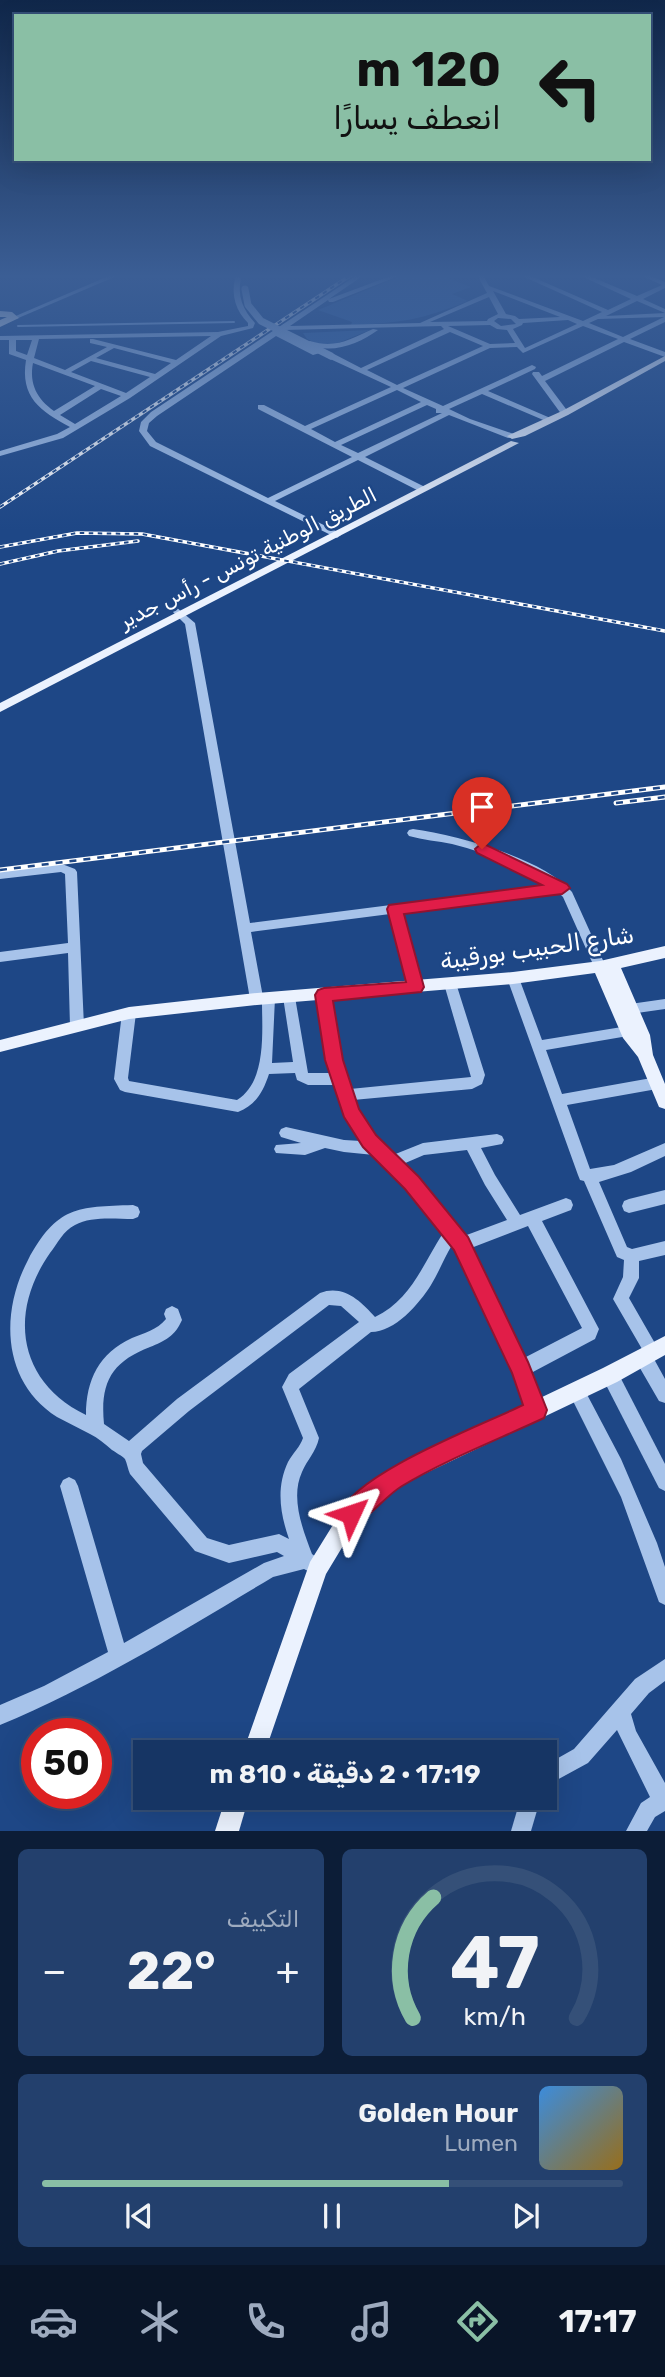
<!DOCTYPE html>
<html lang="ar">
<meta charset="utf-8">
<style>
:root{--surface:#163564;--page:#23406d;--text:#f1f3f6;--muted:#9eabbf;--line:#355078;--accent:#8abfa5}
body{margin:0;font-family:Rubik,"Noto Sans Arabic",sans-serif;background:var(--page);color:var(--text);direction:rtl;height:100vh;display:flex;flex-direction:column;font-size:26px;white-space:nowrap}
*{box-sizing:border-box;margin:0}
p{font-size:23px;color:var(--muted)}
.icon{flex:none;width:38px;height:38px;fill:none;stroke:currentColor;stroke-width:2;stroke-linecap:round;stroke-linejoin:round}
.map{position:relative;height:1831px;overflow:hidden;direction:ltr}
.side{display:flex;flex-direction:column;gap:18px;padding:18px;background:#0c1d37;flex:1}
.side>*{flex:none}
.banner{position:absolute;left:14px;top:14px;width:637px;height:147px;border-radius:0px;box-shadow:0 7px 28px #0002,0 0 0 2px var(--line);direction:rtl;background:#8abfa5;color:#111;overflow:hidden}
.speed{position:absolute;left:21px;top:1718px;display:flex;gap:14px;font-size:35px;font-weight:700;text-align:center}
.speed>*{display:grid;place-content:center;width:91px;height:91px;border-radius:50%;background:var(--surface);box-shadow:0 7px 28px #0002,0 0 0 2px var(--line);line-height:1}
.speed .limit{border:10px solid #d22;background:#fff;color:#111}
.pin{position:absolute;display:grid;place-items:center;width:60px;height:60px;color:#fff;margin:-72px -30px;border-radius:50% 50% 50% 0;rotate:-45deg;box-shadow:0 0 7px #0007}
.pin .icon{rotate:45deg}
.me{position:absolute;width:77px;margin:-38px;rotate:48deg;stroke-linejoin:round;filter:drop-shadow(0 0 5px #0008)}
.turn{display:flex;align-items:center;gap:24px;height:147px;padding:0 35px;font-size:32px}
.turn .icon{width:91px;height:91px;stroke-width:2.5}
.turn b{display:block;font-size:49px;line-height:60px}
.big{font-size:52px;font-weight:700;line-height:1.1}
.side .tile{flex:1;display:flex;flex-direction:column;justify-content:center;gap:10px;min-width:0;padding:0 24px;border-radius:10px;background:var(--page)}
.side .dial{align-items:center;gap:0}
.dial svg{height:182px;overflow:visible;fill:none;stroke:var(--line);stroke-width:7;stroke-linecap:round;text-anchor:middle}
.dial text{fill:var(--text);stroke:none}
.song{display:flex;align-items:center;gap:21px}
.cover{width:84px;height:84px;border-radius:10px;background:linear-gradient(135deg,hsl(210 70% 55%),hsl(40 70% 35%))}
.played{height:7px;border-radius:4px;background:linear-gradient(90deg,var(--accent) 70%,var(--line) 70%)}
.keys{display:flex;justify-content:space-around;direction:ltr}
.heat{display:flex;justify-content:space-between;align-items:center;font-size:38px;direction:ltr}
.side .tiles{flex:1;display:grid;gap:18px;grid-template-columns:1fr 1fr}
.tile:last-child{grid-column:span 2}
.trip{position:absolute;left:133px;top:1740px;width:424px;height:70px;border-radius:0px;background:var(--surface);box-shadow:0 7px 28px #0002,0 0 0 2px var(--line);font-weight:700;line-height:70px;text-align:center;direction:rtl}
.tab-bar{display:flex;height:112px;justify-content:space-around;align-items:center;background:#091528;color:var(--muted)}
.tab-bar .icon{width:49px;height:49px}
.tab-bar .selected{color:var(--accent)}
.tab-bar b{font-size:32px;color:var(--text)}
.map>svg:first-child{display:block}
.green{fill:#3261a3}
.lines{fill:none;stroke-linecap:round;stroke-linejoin:round}
.stream{stroke:#9bbdec;stroke-width:2}
.minor{fill:#a7c3ea;fill-rule:evenodd}
.major{fill:#ebf2fe;fill-rule:evenodd}
.highway{fill:#fff;fill-rule:evenodd}
.rail-far1-casing{stroke:#fff;stroke-width:3.5}
.rail-casing{stroke:#fff;stroke-width:5}
.rail-far1{stroke:#1e4786;stroke-width:2;stroke-dasharray:4.5;stroke-linecap:butt}
.rail{stroke:#1e4786;stroke-width:2.5;stroke-dasharray:7;stroke-linecap:butt}
.minor-bridge{stroke:#a7c3ea;stroke-width:7}
.route{fill:#e11d48;stroke:#92132f;stroke-width:2}
.labels{text-anchor:middle;stroke-width:5;stroke-linejoin:round;paint-order:stroke}
.far-street-label{font-size:21px;fill:#fff;stroke:#1e4786}
.street-label{font-size:24px;fill:#fff;stroke:#1e4786}
</style>
<div class="map">
<svg width="665" height="1831" viewBox="0 0 665 1831">
<rect width="100%" height="100%" fill="#1e4786"/>
<g class="green">
<path d="M 403,275 L 440,275 L 471,287 L 452,294 L 468,301 C 421,320 401,323 351,325 L 352,322 L 318,310 Z"/>
<polygon points="370,330 326,348 307,339 303,333"/>
</g>
<g class="lines">
<polyline class="stream" points="18,326 234,322"/>
<g class="minor">
<polygon points="111,275 119,275 16,319 11,318"/>
<path d="M 357,275 L 364,275 L 329,299 L 393,275 L 401,275 L 333,302 L 329,302 L 328,300 L 290,326 L 420,323 L 487,293 L 477,275 L 483,275 L 489,286 L 583,321 L 602,312 L 520,275 L 528,275 L 608,310 L 631,299 L 579,275 L 587,275 L 637,296 L 662,285 L 640,275 L 648,275 L 665,282 L 665,288 L 643,299 L 665,309 L 665,322 L 630,339 L 665,352 L 665,357 L 624,342 L 545,381 L 569,413 L 565,415 L 562,415 L 532,374 L 533,372 L 539,372 L 542,376 L 618,339 L 583,326 L 523,353 L 517,347 L 490,348 L 403,388 L 443,406 L 532,365 L 536,367 L 535,369 L 488,391 L 555,420 L 548,422 L 482,394 L 449,409 L 470,419 L 514,434 L 514,438 L 508,438 L 449,415 L 365,457 L 423,486 L 423,490 L 417,490 L 358,460 L 275,501 L 340,533 L 341,535 L 337,538 L 150,446 L 139,431 L 141,422 L 151,412 ZM 493,291 L 560,317 L 519,319 L 515,316 L 506,314 ZM 489,297 L 498,314 L 488,319 L 487,321 L 430,322 ZM 637,301 L 665,313 L 606,316 ZM 664,317 L 623,337 L 589,323 L 598,319 ZM 498,318 L 511,319 L 516,324 L 501,326 L 494,321 ZM 568,320 L 577,324 L 525,348 L 513,329 L 522,325 L 523,323 ZM 490,325 L 497,329 L 507,330 L 515,343 L 490,344 L 448,326 ZM 441,326 L 444,329 L 361,368 L 334,354 L 328,354 L 328,358 L 391,387 L 305,426 L 264,405 L 258,405 L 258,409 L 352,457 L 268,498 L 156,442 L 147,431 L 149,423 L 157,416 L 276,336 L 313,355 L 320,353 L 280,332 L 284,330 ZM 450,332 L 483,346 L 397,385 L 367,370 ZM 397,390 L 421,402 L 335,442 L 311,429 ZM 427,405 L 436,409 L 436,413 L 442,413 L 358,453 L 341,445 Z"/>
<path d="M 238,276 L 241,278 C 237,296 243,310 255,323 L 253,328 L 221,336 L 130,398 L 63,438 L 0,456 L 0,451 L 57,434 L 70,427 C 40,411 20,397 26,360 L 9,354 L 9,340 L 0,340 L 0,336 L 218,332 L 248,326 L 248,323 C 236,311 231,296 235,278 ZM 211,336 L 176,360 L 93,339 L 90,339 L 90,343 L 107,347 L 65,370 L 34,358 L 39,339 ZM 16,340 L 32,340 L 27,355 L 16,351 ZM 114,348 L 171,363 L 155,374 L 96,358 ZM 91,361 L 150,377 L 126,393 L 71,372 ZM 33,363 L 95,386 L 54,411 C 37,399 29,384 33,363 ZM 101,389 L 121,396 L 75,424 L 60,415 Z"/>
<path d="M 373,329 L 378,330 C 359,344 329,356 306,343 L 310,341 C 336,349 350,339 373,329 Z"/>
<path d="M 176,607 L 195,623 L 250,923 L 548,885 C 519,867 486,852 452,844 C 438,841 423,840 409,836 L 407,833 L 409,830 L 413,829 C 456,835 543,858 572,892 L 606,967 L 604,971 L 596,971 L 563,897 L 559,893 L 402,913 L 421,987 L 420,991 L 410,991 L 409,987 L 390,914 L 251,932 L 263,997 L 269,993 L 274,994 L 275,998 L 272,1063 L 293,1062 L 283,997 L 284,993 L 294,993 L 295,997 L 308,1073 L 331,1073 L 327,1060 L 318,995 L 319,991 L 329,991 L 330,995 L 341,1060 L 350,1089 L 471,1077 L 444,984 L 445,980 L 455,980 L 485,1075 L 482,1084 L 472,1089 L 353,1100 C 360,1122 377,1139 393,1155 L 423,1143 L 497,1134 L 502,1136 L 504,1140 L 502,1144 L 481,1148 L 495,1175 L 520,1215 L 566,1198 L 571,1200 L 573,1205 L 571,1210 L 542,1221 L 599,1329 L 595,1339 L 531,1373 L 544,1410 L 542,1416 L 536,1418 L 530,1416 L 514,1372 L 452,1245 C 444,1258 439,1272 431,1285 C 419,1304 395,1332 371,1332 L 299,1389 L 319,1438 C 316,1452 307,1460 302,1472 C 290,1498 303,1530 312,1554 L 316,1557 L 319,1563 L 316,1569 L 310,1572 L 304,1569 L 273,1577 C 184,1630 96,1685 0,1725 L 0,1705 L 44,1686 L 108,1652 L 60,1486 L 63,1480 L 69,1477 L 75,1480 L 78,1486 L 124,1643 L 264,1563 L 284,1556 L 277,1552 L 229,1563 L 195,1551 L 130,1474 C 128,1470 127,1463 125,1459 C 122,1456 115,1452 112,1450 C 105,1444 98,1438 90,1434 C 79,1428 68,1423 57,1417 C 2,1382 0,1313 28,1260 C 57,1206 77,1207 133,1205 L 138,1207 L 140,1212 L 138,1217 L 133,1219 C 115,1219 91,1216 75,1225 C 63,1231 58,1243 50,1253 C 8,1313 18,1382 86,1415 C 86,1380 99,1353 132,1338 C 144,1333 157,1330 166,1319 L 164,1314 L 166,1309 L 172,1306 L 178,1309 L 182,1320 C 175,1336 165,1341 150,1347 C 111,1362 100,1383 104,1424 L 129,1441 L 177,1399 L 320,1293 C 343,1284 361,1301 375,1317 C 411,1300 423,1264 443,1233 L 407,1188 L 374,1155 L 344,1152 L 325,1148 L 305,1155 L 276,1153 L 274,1149 L 276,1145 L 301,1143 L 281,1137 L 279,1133 L 281,1129 L 286,1127 L 344,1140 L 361,1141 L 343,1112 L 335,1085 L 308,1085 L 297,1080 L 295,1073 L 269,1074 C 263,1092 256,1105 238,1112 L 125,1092 L 120,1090 L 114,1079 L 122,1013 L 124,1009 L 129,1008 L 134,1009 L 136,1013 L 128,1078 L 129,1081 L 237,1100 C 267,1082 262,1031 262,1001 L 257,1004 L 252,1003 L 250,999 L 185,624 L 171,610 ZM 467,1150 L 485,1185 L 507,1220 L 464,1236 L 417,1178 L 403,1164 L 424,1155 ZM 528,1226 L 582,1328 L 524,1358 L 471,1248 ZM 329,1305 L 341,1306 L 359,1322 L 289,1374 L 282,1387 L 303,1438 C 300,1447 293,1453 288,1462 C 276,1488 280,1513 289,1539 L 279,1534 L 229,1545 L 207,1538 L 143,1463 L 141,1454 L 142,1451 L 189,1411 Z"/>
<polygon points="62,864 75,869 77,872 84,1026 82,1030 77,1031 72,1030 70,1026 68,953 0,962 0,952 68,943 65,874 61,872 0,879 0,871"/>
<polygon points="513,973 518,974 519,978 542,1040 628,1026 633,1027 635,1031 633,1035 628,1036 546,1050 562,1094 657,1077 662,1079 664,1083 662,1087 657,1089 567,1105 590,1169 614,1165 665,1143 665,1156 631,1172 599,1182 627,1247 632,1249 665,1241 665,1255 639,1261 639,1278 629,1298 660,1352 658,1358 654,1359 665,1379 665,1403 659,1401 637,1363 635,1357 637,1351 642,1349 613,1299 623,1277 624,1260 617,1257 584,1181 580,1180 578,1175 507,978 508,974"/>
<polygon points="665,999 665,1009 630,1014 625,1013 623,1009 625,1005 630,1004"/>
<polygon points="665,1190 665,1204 629,1213 624,1211 622,1206 624,1201 629,1199"/>
<polygon points="610,1367 616,1369 665,1464 665,1491 659,1488 604,1381 602,1375 604,1369"/>
<polygon points="576,1383 582,1385 621,1459 657,1543 665,1567 665,1605 659,1602 621,1497 568,1391 570,1385"/>
<polygon points="665,1659 665,1681 649,1693 631,1714 636,1731 665,1783 665,1811 655,1817 647,1831 626,1831 641,1803 650,1797 617,1730 588,1763 544,1787 544,1766 574,1749 635,1679"/>
<polygon points="521,1797 541,1797 531,1831 511,1831"/>
</g>
<g class="major">
<polygon points="665,356 665,361 568,415 525,436 512,439 507,436 562,411"/>
<polygon points="511,441 519,443 0,712 0,703"/>
<polygon points="665,946 665,958 621,968 650,1035 653,1055 665,1084 665,1109 659,1107 638,1057 623,1038 595,973 513,984 257,1005 129,1019 0,1052 0,1040 129,1007 257,993 513,972 600,961"/>
<polygon points="665,1336 665,1355 617,1382 403,1484 378,1502 358,1521 326,1574 265,1752 243,1752 310,1562 344,1507 364,1488 389,1470 603,1368"/>
<polygon points="226,1797 249,1797 239,1831 215,1831"/>
</g>
<polygon class="highway" points="0,311 12,312 19,318 0,327 0,320 7,317 0,317"/>
<g class="rail-far1-casing">
<g id="rail-far1">
<polyline points="0,507 351,275"/>
<polyline points="0,547 77,533 142,534 665,631"/>
<polyline points="0,564 58,551 138,541"/>
</g>
</g>
<g class="rail-casing">
<g id="rail">
<polyline points="616,803 665,797"/>
<polyline points="0,870 665,787"/>
</g>
</g>
<use href="#rail-far1" class="rail-far1"/>
<use href="#rail" class="rail"/>
<polyline class="minor-bridge" points="245,289 248,305 261,321 331,356"/>
</g>
<linearGradient id="sky" x2="0" y2="1"><stop stop-color="#10274a"/><stop offset="0.52" stop-color="#3b5e95"/><stop offset="1" stop-color="#3b5e95" stop-opacity="0"/></linearGradient>
<rect width="665" height="531" fill="url(#sky)"/>
<path class="route" d="M 482,843 L 567,884 L 570,888 L 562,894 L 404,914 L 424,987 L 421,992 L 333,1001 L 343,1060 L 359,1109 L 376,1135 L 419,1177 L 468,1237 L 528,1362 L 547,1410 L 544,1418 C 499,1439 443,1461 402,1486 C 384,1497 370,1518 351,1526 L 343,1522 L 339,1514 C 357,1472 480,1426 523,1405 L 512,1373 L 454,1250 L 405,1189 L 363,1147 L 344,1117 L 325,1060 L 315,995 L 318,990 L 324,988 L 406,982 L 387,909 L 389,905 L 542,885 L 477,853 L 475,849 Z"/>
<g class="labels">
<g class="far-street-label">
<text transform="translate(248 558) rotate(-27)" y="7">الطريق الوطنية تونس - رأس جدير</text>
</g>
<g class="street-label">
<text transform="translate(537 948) rotate(-8)" y="8">شارع الحبيب بورقيبة</text>
</g>
</g>
</svg>
<div class="speed"><div class="limit">50</div></div>
<div class="pin" style="left:482px;top:849px;background:#d93025"><svg class="icon" aria-label="arrive" viewBox="0 0 24 24"><path d="M6 21V4h12l-3 4 3 4H6"/></svg></div>
<svg class="me" style="left:351px;top:1514px" viewBox="-20 -20 40 40"><path d="M0-17L14 15 0 8-14 15z" fill="#e11d48" stroke="#fff" stroke-width="4"/></svg>
<div class="trip">17:19 · 2 دقيقة · 810 m</div>
<div class="banner">
<div class="turn"><svg class="icon" aria-label="left" viewBox="0 0 24 24"><path d="M17 20v-9H6M10 6l-5 5 5 5"/></svg><div><b>120 m</b>انعطف يسارًا</div></div>
</div>
</div>
<section class="side">
<div class="tiles">
<div class="tile dial"><svg viewBox="0 0 100 80">
<path d="M14 69A42 42 0 1 1 86 69"/>
<path d="M14 69A42 42 0 0 1 23 16" stroke="#8abfa5"/>
<text x="50" y="56" font-size="32" font-weight="700">47</text>
<text x="50" y="72" font-size="11">km/h</text>
</svg></div>
<div class="tile"><p>التكييف</p>
<div class="heat"><a>−</a><b class="big">22°</b><a>+</a></div>
</div>
<div class="tile">
<div class="song"><i class="cover"></i><div><b>Golden Hour</b><p>Lumen</p></div></div>
<div class="played"></div>
<div class="keys"><svg class="icon" aria-label="previous" viewBox="0 0 24 24"><path d="M18 5L8 12l10 7zM5 5v14"/></svg><svg class="icon" aria-label="pause" viewBox="0 0 24 24"><path d="M8 5v14M16 5v14"/></svg><svg class="icon" aria-label="next" viewBox="0 0 24 24"><path d="M6 5l10 7-10 7zM19 5v14"/></svg></div>
</div>
</div>
</section>
<nav class="tab-bar">
<b>17:17</b>
<svg class="icon selected" aria-label="directions" viewBox="0 0 24 24"><path d="M12 3l9 9-9 9-9-9zM9 14v-3h6M13 9l2 2-2 2"/></svg>
<svg class="icon" aria-label="music" viewBox="0 0 24 24"><path d="M9 18V5l10-2v13"/><circle cx="6" cy="18" r="3"/><circle cx="16" cy="16" r="3"/></svg>
<svg class="icon" aria-label="phone" viewBox="0 0 24 24"><path d="M5 4h4l2 5-3 2q2 4 5 5l2-3 5 2v4C11 20 4 13 5 4z"/></svg>
<svg class="icon" aria-label="climate" viewBox="0 0 24 24"><path d="M12 3v18M4 7l16 10M4 17L20 7"/></svg>
<svg class="icon" aria-label="car" viewBox="0 0 24 24"><path d="M5 17H2v-5l4-1 3-4h7l3 4 3 1v5h-3M9 17h6M6 11h13"/><circle cx="7" cy="17" r="2"/><circle cx="17" cy="17" r="2"/></svg>
</nav>
